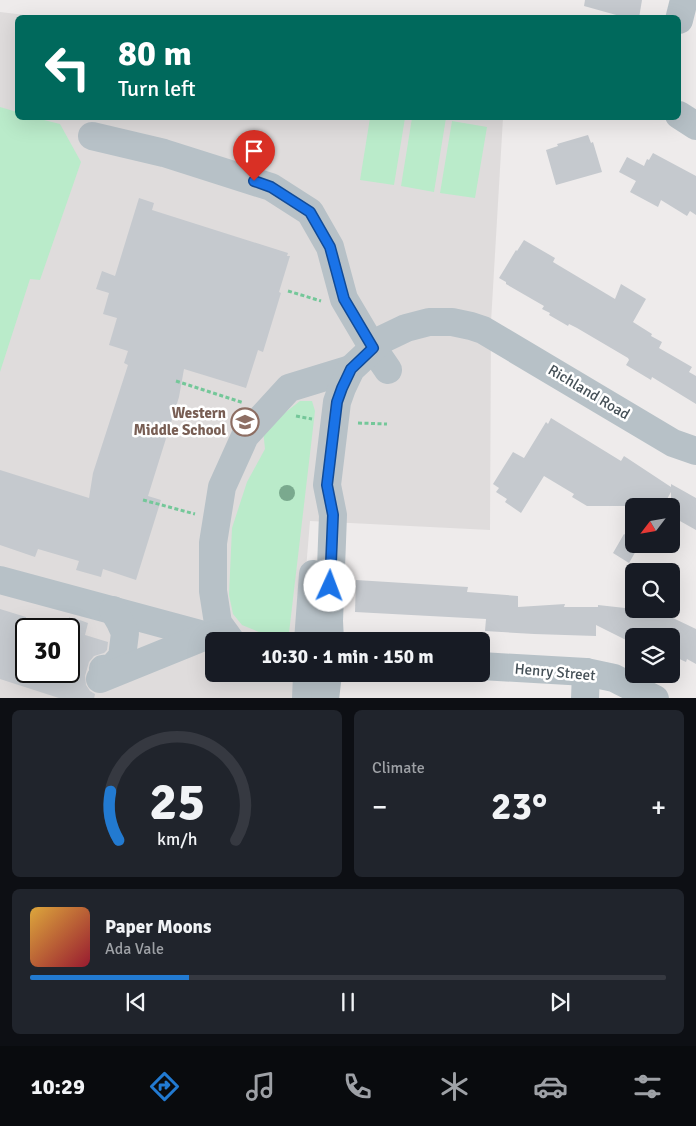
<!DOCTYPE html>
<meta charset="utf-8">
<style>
:root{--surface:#171b24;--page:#20242c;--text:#f1f3f6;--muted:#9ea1a6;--line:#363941;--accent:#227ad1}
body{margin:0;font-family:Signika,sans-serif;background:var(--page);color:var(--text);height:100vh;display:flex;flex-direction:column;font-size:19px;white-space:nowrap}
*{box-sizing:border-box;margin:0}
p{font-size:16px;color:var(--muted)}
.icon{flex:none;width:28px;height:28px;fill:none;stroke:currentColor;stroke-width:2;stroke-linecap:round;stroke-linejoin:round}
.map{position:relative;height:698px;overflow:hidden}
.sheet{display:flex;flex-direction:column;gap:12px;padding:12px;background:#0d0f14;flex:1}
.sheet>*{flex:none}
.guide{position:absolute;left:15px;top:15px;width:666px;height:105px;border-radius:8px;box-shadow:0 5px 20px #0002;background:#00695c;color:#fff;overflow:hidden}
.needle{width:32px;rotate:239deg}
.tools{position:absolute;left:625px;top:498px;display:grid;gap:10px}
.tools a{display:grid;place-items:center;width:55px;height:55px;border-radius:8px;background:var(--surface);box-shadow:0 5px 20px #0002;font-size:25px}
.speed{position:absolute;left:15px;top:618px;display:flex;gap:10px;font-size:25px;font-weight:700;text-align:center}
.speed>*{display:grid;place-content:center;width:65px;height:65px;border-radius:50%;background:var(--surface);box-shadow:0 5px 20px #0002;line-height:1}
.speed .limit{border:2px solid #111;border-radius:8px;background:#fff;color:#111}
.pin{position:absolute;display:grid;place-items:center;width:42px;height:42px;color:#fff;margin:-51px -21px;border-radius:50% 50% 50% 0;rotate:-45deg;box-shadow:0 0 5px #0007}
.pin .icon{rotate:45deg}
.me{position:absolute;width:55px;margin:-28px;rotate:2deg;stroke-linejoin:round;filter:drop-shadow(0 0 4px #0008)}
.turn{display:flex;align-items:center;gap:18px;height:105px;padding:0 20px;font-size:22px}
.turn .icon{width:65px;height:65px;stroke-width:2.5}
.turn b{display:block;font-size:35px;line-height:42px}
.big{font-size:38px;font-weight:700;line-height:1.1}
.sheet .tile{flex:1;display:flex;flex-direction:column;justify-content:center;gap:8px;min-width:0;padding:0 18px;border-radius:8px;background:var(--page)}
.sheet .dial{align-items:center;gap:0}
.dial svg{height:130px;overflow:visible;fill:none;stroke:var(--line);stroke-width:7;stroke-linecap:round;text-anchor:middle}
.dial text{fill:var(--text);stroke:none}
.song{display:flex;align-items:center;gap:15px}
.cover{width:60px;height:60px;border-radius:8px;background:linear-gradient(135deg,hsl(40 70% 55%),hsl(350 70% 35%))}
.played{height:5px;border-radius:2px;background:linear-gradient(90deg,var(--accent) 25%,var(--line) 25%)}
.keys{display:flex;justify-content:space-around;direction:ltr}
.heat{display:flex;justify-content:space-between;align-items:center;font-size:28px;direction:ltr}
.sheet .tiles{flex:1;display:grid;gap:12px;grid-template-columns:1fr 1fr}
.tile:last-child{grid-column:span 2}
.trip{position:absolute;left:205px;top:632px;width:285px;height:50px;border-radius:8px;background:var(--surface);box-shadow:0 5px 20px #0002;font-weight:700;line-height:50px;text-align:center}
.tab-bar{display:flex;height:80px;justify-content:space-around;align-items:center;background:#090b0e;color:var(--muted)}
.tab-bar .icon{width:35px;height:35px}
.tab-bar .on{color:var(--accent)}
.tab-bar b{font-size:22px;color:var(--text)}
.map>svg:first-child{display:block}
.education{fill:#dfdcdc;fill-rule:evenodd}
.green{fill:#baebca}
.building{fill:#c5c9ce}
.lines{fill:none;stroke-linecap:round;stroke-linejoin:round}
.path{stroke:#74c799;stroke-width:3;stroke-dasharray:4 2.5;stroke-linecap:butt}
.minor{stroke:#b7c1c7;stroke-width:28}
.tree{fill:#7aa98e}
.route-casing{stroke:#114b97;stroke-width:12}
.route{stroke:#1a73e8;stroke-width:9}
.labels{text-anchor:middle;stroke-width:5;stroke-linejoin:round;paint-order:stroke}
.street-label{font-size:15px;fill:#455057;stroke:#fff}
.education-label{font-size:15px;font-weight:bold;fill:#785e54;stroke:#fff;text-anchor:end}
</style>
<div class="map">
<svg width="696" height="699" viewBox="0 0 696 699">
<rect width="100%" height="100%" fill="#eeebeb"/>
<path class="education" d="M 0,12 L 42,17 L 18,18 L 18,118 L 503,118 L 491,322 L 490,530 L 310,521 L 300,641 L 214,641 L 214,674 L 297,674 L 295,698 L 0,699 ZM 26,629 L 69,629 L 69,671 L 26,671 Z"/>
<g class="green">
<polygon points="0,107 17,112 18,118 36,118 60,124 81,162 40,280 30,279 0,372"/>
<polygon points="370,118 405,118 394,185 360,180"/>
<polygon points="412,118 446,118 434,192 401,186"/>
<polygon points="452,121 487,127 475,198 440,193"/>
<polygon points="300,401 312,401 315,411 289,633 271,637 242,625 233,614 229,595 232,528 247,482 265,449 263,430"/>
</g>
<g class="building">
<polygon points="585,0 642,0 639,18 627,18 584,6"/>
<polygon points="588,135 591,143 593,142 602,172 556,185 546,150 558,146 557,144"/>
<polygon points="653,153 696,176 696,215 690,211 687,216 661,200 658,207 630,192 636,181 619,172 627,157 644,166 647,159 649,160"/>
<polygon points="139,198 154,203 152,210 288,253 287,256 290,256 279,292 281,293 263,352 258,350 246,388 184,369 179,397 148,496 161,500 136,580 103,569 101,577 76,570 79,561 38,549 35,557 0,545 0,470 89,498 93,473 128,365 124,363 128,351 109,345 117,318 103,314 109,293 96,289 102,271 115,276"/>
<polygon points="524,240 555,258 553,262 615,299 621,284 646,299 633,322 652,334 651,336 662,342 659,348 692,367 689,372 696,376 696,404 652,377 651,380 626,365 629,360 628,358 577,328 569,324 568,326 549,315 550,313 542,309 544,306 506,284 506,282 499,278 516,250 517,251"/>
<polygon points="551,418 621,461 624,456 671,487 671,484 696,498 696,530 671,516 671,492 663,506 587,506 572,497 574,494 544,476 521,513 505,502 507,499 496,492 499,488 493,484 513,452 524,458 546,422 548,424"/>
<polygon points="624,534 634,540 634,544 640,544 629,563 613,553"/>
<polygon points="356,580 468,587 467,592 518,596 518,607 565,604 564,607 598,607 598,605 634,609 654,609 696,629 696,664 687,659 686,662 671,655 671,636 634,636 634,644 596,625 596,636 534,634 485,631 486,619 355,612"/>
<polygon points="0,609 26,617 26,671 69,671 69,617 73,619 74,618 88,623 85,635 108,642 107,650 104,653 94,656 89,662 85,676 86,685 90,691 95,694 94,699 62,699 0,679"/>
</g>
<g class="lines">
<g class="path">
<polyline points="288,291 321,301"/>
<polyline points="176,381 244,403"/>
<polyline points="296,416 312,419"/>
<polyline points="358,423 387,424"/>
<polyline points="143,500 195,514"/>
</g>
<g class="minor">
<polyline points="679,20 684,0"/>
<polyline points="679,115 696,126"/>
<polyline points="92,136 164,153 271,187 310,212 330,247 344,299 373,348 388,370"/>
<polyline points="0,580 226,641"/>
<polyline points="231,641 218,623 213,591 213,543 222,487 245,436 289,388 351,369"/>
<polyline points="308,641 313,574"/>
<polyline points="330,641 329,621 333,515 327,485 337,402 342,388 351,369 383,339 406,328 429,322 452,322 471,326 483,330 673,443 696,451"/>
<polyline points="481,666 586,672 614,678 655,699"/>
<polyline points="103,669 112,668 122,657 125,633 120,622 113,610"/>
<polyline points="100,679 206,636"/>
<polyline points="306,699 307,674"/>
<polyline points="325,699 328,674"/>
<polyline points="585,699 586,672"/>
</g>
</g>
<circle class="tree" cx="287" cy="493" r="8"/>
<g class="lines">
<g class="route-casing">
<polyline id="route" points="254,181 271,187 310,212 330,247 344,299 373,348 351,369 342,388 337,402 327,485 333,515 330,586"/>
</g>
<use href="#route" class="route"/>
</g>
<defs>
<g id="school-ring" transform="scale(1.4375)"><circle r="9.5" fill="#fff" stroke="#8d6e63" stroke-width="1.5"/><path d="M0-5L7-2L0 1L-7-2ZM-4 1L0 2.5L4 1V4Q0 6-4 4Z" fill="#8d6e63"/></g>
</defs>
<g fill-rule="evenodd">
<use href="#school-ring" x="245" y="422"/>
</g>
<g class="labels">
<g class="street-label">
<text transform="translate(589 392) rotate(31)" y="5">Richland Road</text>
<text transform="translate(555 672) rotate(5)" y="5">Henry Street</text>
</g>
<g class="education-label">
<text x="226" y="418">Western<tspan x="226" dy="17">Middle School</tspan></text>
</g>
</g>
</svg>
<div class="tools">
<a><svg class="needle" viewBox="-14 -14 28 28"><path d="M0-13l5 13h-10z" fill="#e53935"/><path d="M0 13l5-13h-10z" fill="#9ea1a6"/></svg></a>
<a><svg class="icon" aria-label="search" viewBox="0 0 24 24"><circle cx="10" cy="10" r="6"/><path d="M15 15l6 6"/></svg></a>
<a><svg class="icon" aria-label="layers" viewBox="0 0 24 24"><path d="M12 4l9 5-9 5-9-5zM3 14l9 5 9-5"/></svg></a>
</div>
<div class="speed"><div class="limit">30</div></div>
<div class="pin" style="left:254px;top:181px;background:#d93025"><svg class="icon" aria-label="arrive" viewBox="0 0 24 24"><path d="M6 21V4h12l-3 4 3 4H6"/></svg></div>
<svg class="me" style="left:330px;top:586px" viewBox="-20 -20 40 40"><circle r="19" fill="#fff"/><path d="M0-13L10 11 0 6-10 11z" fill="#1a73e8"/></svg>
<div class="trip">10:30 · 1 min · 150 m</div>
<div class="guide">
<div class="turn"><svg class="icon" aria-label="left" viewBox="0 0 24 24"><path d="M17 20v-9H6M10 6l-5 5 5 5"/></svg><div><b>80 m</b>Turn left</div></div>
</div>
</div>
<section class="sheet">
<div class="tiles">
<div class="tile dial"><svg viewBox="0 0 100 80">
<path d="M14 69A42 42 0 1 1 86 69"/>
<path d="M14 69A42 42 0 0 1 9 39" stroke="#227ad1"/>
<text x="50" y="56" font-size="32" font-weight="700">25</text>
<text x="50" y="72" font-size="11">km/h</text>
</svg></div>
<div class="tile"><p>Climate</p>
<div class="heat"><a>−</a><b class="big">23°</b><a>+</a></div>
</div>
<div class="tile">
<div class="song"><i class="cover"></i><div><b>Paper Moons</b><p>Ada Vale</p></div></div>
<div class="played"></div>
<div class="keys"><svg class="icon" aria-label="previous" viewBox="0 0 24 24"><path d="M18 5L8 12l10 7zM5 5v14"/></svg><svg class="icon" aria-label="pause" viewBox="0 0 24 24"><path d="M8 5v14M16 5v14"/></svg><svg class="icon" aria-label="next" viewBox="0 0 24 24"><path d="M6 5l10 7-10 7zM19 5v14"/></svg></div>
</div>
</div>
</section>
<nav class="tab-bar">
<b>10:29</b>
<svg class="icon on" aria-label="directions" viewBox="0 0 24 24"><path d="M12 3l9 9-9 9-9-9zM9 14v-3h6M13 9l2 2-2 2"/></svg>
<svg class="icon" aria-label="music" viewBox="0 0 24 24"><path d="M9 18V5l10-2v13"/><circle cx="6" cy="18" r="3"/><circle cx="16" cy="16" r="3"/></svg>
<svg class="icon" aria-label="phone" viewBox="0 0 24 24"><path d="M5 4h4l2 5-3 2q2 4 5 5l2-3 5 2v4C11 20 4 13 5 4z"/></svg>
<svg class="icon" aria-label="climate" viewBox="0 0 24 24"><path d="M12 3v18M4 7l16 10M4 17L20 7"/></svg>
<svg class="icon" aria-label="car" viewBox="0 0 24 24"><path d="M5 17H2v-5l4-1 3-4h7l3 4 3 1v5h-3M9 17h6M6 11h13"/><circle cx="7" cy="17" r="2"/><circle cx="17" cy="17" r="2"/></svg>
<svg class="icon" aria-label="filters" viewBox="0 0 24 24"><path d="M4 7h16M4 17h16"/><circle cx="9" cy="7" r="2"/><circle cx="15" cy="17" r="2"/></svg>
</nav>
